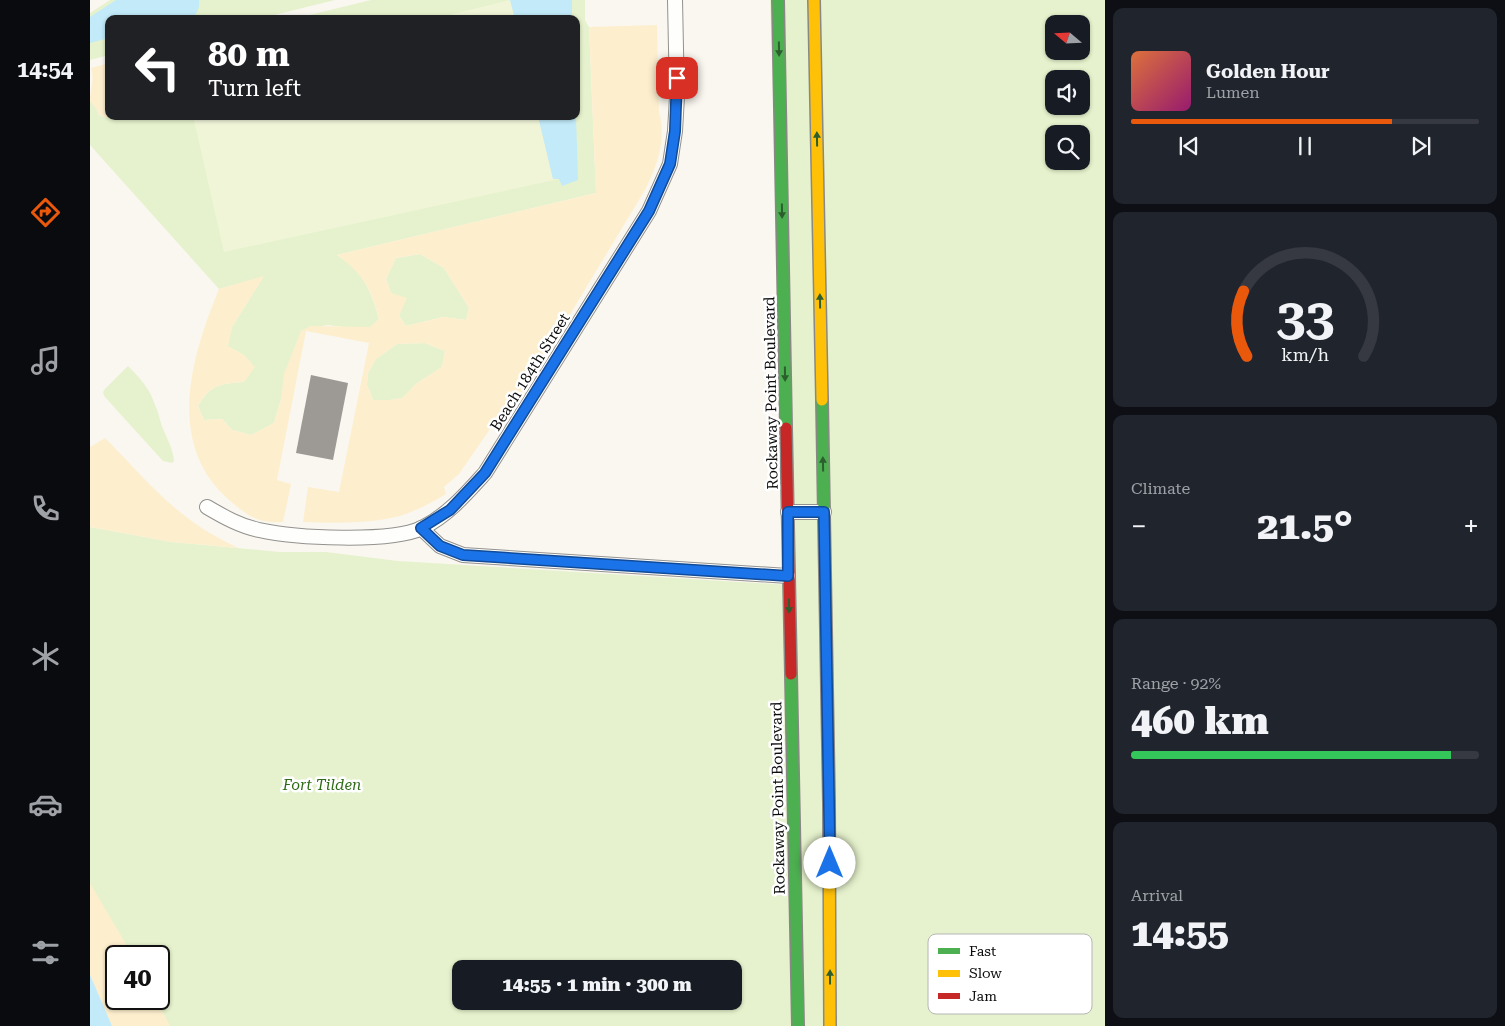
<!DOCTYPE html>
<meta charset="utf-8">
<style>
:root{--surface:#171b24;--page:#20242c;--text:#f1f3f6;--muted:#9ea1a6;--line:#363941;--accent:#ea580c}
body{margin:0;font-family:"Roboto Serif",serif;background:var(--page);color:var(--text);height:100vh;display:flex;flex-direction:column;font-size:19px;white-space:nowrap}
*{box-sizing:border-box;margin:0}
p{font-size:16px;color:var(--muted)}
.icon{flex:none;width:28px;height:28px;fill:none;stroke:currentColor;stroke-width:2;stroke-linecap:round;stroke-linejoin:round}
.map{position:relative;flex:1;overflow:hidden}
.panel{display:flex;flex-direction:column;gap:8px;padding:8px;background:#0d0f14;width:400px}
.panel>*{flex:none}
.guide{position:absolute;left:15px;top:15px;width:475px;height:105px;border-radius:10px;box-shadow:0 1px 4px #0004;background:#202124;color:#fff;overflow:hidden}
.needle{width:32px;rotate:289deg}
.buttons{position:absolute;left:955px;top:15px;display:grid;gap:10px}
.buttons a{display:grid;place-items:center;width:45px;height:45px;border-radius:10px;background:var(--surface);box-shadow:0 1px 4px #0004;font-size:25px}
.speed{position:absolute;left:15px;top:945px;display:flex;gap:10px;font-size:25px;font-weight:700;text-align:center}
.speed>*{display:grid;place-content:center;width:65px;height:65px;border-radius:50%;background:var(--surface);box-shadow:0 1px 4px #0004;line-height:1}
.speed .limit{border:2px solid #111;border-radius:8px;background:#fff;color:#111}
.pin{position:absolute;display:grid;place-items:center;width:42px;height:42px;color:#fff;margin:-21px;border-radius:10px;box-shadow:0 2px 8px #0006}
.me{position:absolute;width:55px;margin:-28px;rotate:0deg;stroke-linejoin:round;filter:drop-shadow(0 0 4px #0008)}
.turn{display:flex;align-items:center;gap:18px;height:105px;padding:0 20px;font-size:22px}
.turn .icon{width:65px;height:65px;stroke-width:2.5}
.turn b{display:block;font-size:35px;line-height:42px}
.big{font-size:38px;font-weight:800;line-height:1.1}
.panel .card{flex:1;display:flex;flex-direction:column;justify-content:center;gap:8px;min-width:0;padding:0 18px;border-radius:10px;background:var(--page)}
.panel .dial{align-items:center;gap:0}
.dial svg{height:130px;overflow:visible;fill:none;stroke:var(--line);stroke-width:7;stroke-linecap:round;text-anchor:middle}
.dial text{fill:var(--text);stroke:none}
.song{display:flex;align-items:center;gap:15px}
.cover{width:60px;height:60px;border-radius:8px;background:linear-gradient(135deg,hsl(20 70% 55%),hsl(320 70% 35%))}
.played{height:5px;border-radius:2px;background:linear-gradient(90deg,var(--accent) 75%,var(--line) 75%)}
.keys{display:flex;justify-content:space-around;direction:ltr}
.heat{display:flex;justify-content:space-between;align-items:center;font-size:28px;direction:ltr}
.charge{height:8px;border-radius:4px;background:linear-gradient(90deg,#34c759 92%,var(--line) 0)}
.trip{position:absolute;left:362px;top:960px;width:290px;height:50px;border-radius:10px;background:var(--surface);box-shadow:0 1px 4px #0004;font-weight:800;line-height:50px;text-align:center}
main{display:flex;flex:1;min-height:0}
.tab-bar{display:flex;flex-direction:column;width:90px;justify-content:space-around;align-items:center;background:#090b0e;color:var(--muted)}
.tab-bar .icon{width:35px;height:35px}
.tab-bar .current{color:var(--accent)}
.tab-bar b{font-size:22px;color:var(--text)}
.map>svg:first-child{display:block}
.green{fill:#e6f2cd;fill-rule:evenodd}
.sand{fill:#fdefce;fill-rule:evenodd}
.pitch{fill:#f0f5d8}
.water{fill:#c2eaf9}
.building{fill:#9d9a96}
.lines{fill:none;stroke-linecap:round;stroke-linejoin:round}
.lane-casing{stroke:#93928f;stroke-width:16}
.fast-casing{stroke:#8a8885;stroke-width:14}
.slow-casing{stroke:#8a8885;stroke-width:14}
.jam-casing{stroke:#8a8885;stroke-width:14}
.lane{stroke:#fefefd;stroke-width:14}
.fast{stroke:#4caf50;stroke-width:11}
.slow{stroke:#ffc107;stroke-width:11}
.jam{stroke:#c62828;stroke-width:11}
.oneway{fill:#2c5e2e}
.route-casing{stroke:#114b97;stroke-width:12}
.route{stroke:#1a73e8;stroke-width:9}
.labels{text-anchor:middle;stroke-width:5;stroke-linejoin:round;paint-order:stroke}
.street-label{font-size:15px;fill:#0c0c0c;stroke:#fff}
.park-label{font-size:15px;font-style:italic;fill:#2f6b16;stroke:#fff}
.key{fill:#fff;stroke:#b6b6b6;stroke-width:1}
.key-label{font-size:14px;fill:#0c0c0c}
</style>
<main>
<nav class="tab-bar">
<b>14:54</b>
<svg class="icon current" aria-label="directions" viewBox="0 0 24 24"><path d="M12 3l9 9-9 9-9-9zM9 14v-3h6M13 9l2 2-2 2"/></svg>
<svg class="icon" aria-label="music" viewBox="0 0 24 24"><path d="M9 18V5l10-2v13"/><circle cx="6" cy="18" r="3"/><circle cx="16" cy="16" r="3"/></svg>
<svg class="icon" aria-label="phone" viewBox="0 0 24 24"><path d="M5 4h4l2 5-3 2q2 4 5 5l2-3 5 2v4C11 20 4 13 5 4z"/></svg>
<svg class="icon" aria-label="climate" viewBox="0 0 24 24"><path d="M12 3v18M4 7l16 10M4 17L20 7"/></svg>
<svg class="icon" aria-label="car" viewBox="0 0 24 24"><path d="M5 17H2v-5l4-1 3-4h7l3 4 3 1v5h-3M9 17h6M6 11h13"/><circle cx="7" cy="17" r="2"/><circle cx="17" cy="17" r="2"/></svg>
<svg class="icon" aria-label="filters" viewBox="0 0 24 24"><path d="M4 7h16M4 17h16"/><circle cx="9" cy="7" r="2"/><circle cx="15" cy="17" r="2"/></svg>
</nav>
<div class="map">
<svg width="1015" height="1026" viewBox="0 0 1015 1026">
<rect width="100%" height="100%" fill="#faf7f0"/>
<g class="green">
<polygon points="20,0 245,0 168,19 19,19 19,55 0,60 0,13"/>
<path d="M 281,0 L 495,0 L 495,20 L 499,27 L 506,193 L 247,255 C 252,259 259,262 263,267 C 277,281 284,300 289,319 L 281,327 L 262,328 L 237,325 L 211,331 L 184,423 L 161,435 L 142,430 L 132,419 L 114,420 L 108,406 C 121,384 130,384 154,382 L 154,355 L 137,346 L 142,327 L 173,277 L 129,289 L 0,145 L 0,101 L 6,108 L 9,115 L 17,118 L 22,116 L 486,116 L 486,19 L 203,19 Z"/>
<path d="M 680,0 L 1015,0 L 1015,1026 L 22,1026 L 0,975 L 0,527 L 82,542 L 190,552 L 236,552 L 308,561 L 699,585 ZM 964,24 L 991,24 L 991,51 L 964,51 ZM 964,79 L 991,79 L 991,106 L 964,106 ZM 964,134 L 991,134 L 991,161 L 964,161 ZM 26,956 L 69,956 L 69,999 L 26,999 ZM 371,969 L 644,969 L 644,1001 L 371,1001 Z"/>
<polygon points="330,254 354,268 379,308 376,320 353,317 316,326 309,316 312,305 301,293 296,279 306,258"/>
<polygon points="335,343 355,351 352,367 326,384 313,398 300,400 283,400 277,385 278,373 286,359 307,344"/>
<path d="M 38,366 C 50,378 60,389 65,405 C 69,413 70,423 74,431 C 78,441 83,449 84,461 L 82,463 L 73,461 L 14,396 L 13,392 L 15,389 Z"/>
</g>
<g class="sand">
<path d="M 567,25 L 569,112 C 577,139 567,166 555,190 L 424,407 L 416,406 L 369,474 L 354,487 L 356,494 C 341,503 326,511 310,516 C 279,524 245,523 213,522 L 218,487 L 249,492 L 279,343 L 216,331 L 187,480 L 201,484 L 193,522 C 168,524 158,516 139,500 C 75,444 101,357 129,289 L 174,276 L 142,327 L 138,346 L 154,355 L 165,367 L 154,382 C 131,384 120,384 108,406 L 114,420 L 132,419 L 142,430 L 161,435 L 184,423 L 191,400 L 194,374 L 211,331 L 221,326 L 280,327 L 289,319 C 282,289 272,273 247,255 L 506,193 L 499,27 ZM 330,254 L 354,268 L 379,308 L 376,320 L 353,317 L 316,326 L 309,316 L 317,298 L 301,293 L 296,279 L 306,258 ZM 335,343 L 355,351 L 352,367 L 326,384 L 312,398 L 300,400 L 283,400 L 277,385 L 278,373 L 286,359 L 307,344 Z"/>
<path d="M 19,63 L 19,116 L 22,116 L 17,118 L 9,115 L 6,108 L 0,101 C 0,88 5,82 1,68 Z"/>
<path d="M 15,438 C 41,464 66,494 95,516 C 111,529 130,539 148,548 L 82,542 L 0,527 L 0,447 Z"/>
<polygon points="0,883 43,956 26,956 26,999 66,999 80,1026 22,1026 0,975"/>
</g>
<g class="pitch">
<polygon points="420,0 425,19 343,19"/>
<polygon points="103,116 448,116 463,179 469,179 134,252"/>
</g>
<g class="water">
<path d="M 26,0 L 109,0 C 110,8 107,15 100,19 L 19,19 L 19,38 L 0,43 L 0,17 Z"/>
<polygon points="420,0 482,0 482,19 425,19"/>
<polygon points="448,116 486,116 488,180 472,186 469,179 463,179"/>
<polygon points="0,975 22,1026 0,1026"/>
</g>
<polygon class="building" points="221,375 258,383 243,460 206,453"/>
<g class="lines">
<g class="lane-casing">
<g id="lane">
<path d="M 117,507 C 134,517 150,526 169,530 C 205,538 300,543 332,528 C 358,515 376,494 395,473 L 559,211 L 580,164 L 585,131 L 587,97 L 585,0"/>
<polyline points="698,512 734,512"/>
<polyline points="331,528 350,546 373,555 698,576"/>
</g>
</g>
<g class="fast-casing">
<g id="fast">
<polyline points="688,0 696,428"/>
<polyline points="732,400 739,803"/>
<polyline points="701,674 708,1026"/>
</g>
</g>
<g class="slow-casing">
<g id="slow">
<polyline points="724,0 732,400"/>
<polyline points="739,803 740,1026"/>
</g>
</g>
<g class="jam-casing">
<polyline id="jam" points="696,428 701,674"/>
</g>
<use href="#lane" class="lane"/>
<use href="#fast" class="fast"/>
<use href="#slow" class="slow"/>
<use href="#jam" class="jam"/>
</g>
<defs><path id="oneway-solid" d="M-6-.8H1V-3.2L6.5 0L1 3.2V.8H-6Z" transform="scale(1.25)"/></defs>
<g class="oneway">
<use href="#oneway-solid" transform="translate(689 49) rotate(89)"/>
<use href="#oneway-solid" transform="translate(727 139) rotate(-91)"/>
<use href="#oneway-solid" transform="translate(692 211) rotate(89)"/>
<use href="#oneway-solid" transform="translate(730 301) rotate(-91)"/>
<use href="#oneway-solid" transform="translate(695 374) rotate(89)"/>
<use href="#oneway-solid" transform="translate(733 464) rotate(-91)"/>
<use href="#oneway-solid" transform="translate(699 606) rotate(89)"/>
<use href="#oneway-solid" transform="translate(740 977) rotate(-90)"/>
</g>
<g class="lines">
<g class="route-casing">
<polyline id="route" points="587,78 585,131 580,164 559,211 395,473 360,510 331,528 350,546 373,555 698,576 698,512 734,512 740,863"/>
</g>
<use href="#route" class="route"/>
</g>
<g class="labels">
<g class="street-label">
<text transform="translate(440 372) rotate(-58)" y="5">Beach 184th Street</text>
<text transform="translate(681 393) rotate(-91)" y="5">Rockaway Point Boulevard</text>
<text transform="translate(688 798) rotate(-91)" y="5">Rockaway Point Boulevard</text>
</g>
<g class="park-label">
<text x="232" y="790">Fort Tilden</text>
</g>
</g>
<rect x="838" y="934" width="164" height="80" rx="8" class="key"/>
<rect x="848" y="948" width="22" height="6" fill="#4caf50"/>
<rect x="848" y="970" width="22" height="7" fill="#ffc107"/>
<rect x="848" y="993" width="22" height="6" fill="#c62828"/>
<g class="key-label">
<text x="879" y="956">Fast</text>
<text x="879" y="978">Slow</text>
<text x="879" y="1001">Jam</text>
</g>
</svg>
<div class="buttons">
<a><svg class="needle" viewBox="-14 -14 28 28"><path d="M0-13l5 13h-10z" fill="#e53935"/><path d="M0 13l5-13h-10z" fill="#9ea1a6"/></svg></a>
<a><svg class="icon" aria-label="sound" viewBox="0 0 24 24"><path d="M4 9h4l5-4v14l-5-4H4zM17 9q2 3 0 6"/></svg></a>
<a><svg class="icon" aria-label="search" viewBox="0 0 24 24"><circle cx="10" cy="10" r="6"/><path d="M15 15l6 6"/></svg></a>
</div>
<div class="speed"><div class="limit">40</div></div>
<div class="pin" style="left:587px;top:78px;background:#d93025"><svg class="icon" aria-label="arrive" viewBox="0 0 24 24"><path d="M6 21V4h12l-3 4 3 4H6"/></svg></div>
<svg class="me" style="left:740px;top:863px" viewBox="-20 -20 40 40"><circle r="19" fill="#fff"/><path d="M0-13L10 11 0 6-10 11z" fill="#1a73e8"/></svg>
<div class="trip">14:55 · 1 min · 300 m</div>
<div class="guide">
<div class="turn"><svg class="icon" aria-label="left" viewBox="0 0 24 24"><path d="M17 20v-9H6M10 6l-5 5 5 5"/></svg><div><b>80 m</b>Turn left</div></div>
</div>
</div>
<section class="panel">
<div class="card">
<div class="song"><i class="cover"></i><div><b>Golden Hour</b><p>Lumen</p></div></div>
<div class="played"></div>
<div class="keys"><svg class="icon" aria-label="previous" viewBox="0 0 24 24"><path d="M18 5L8 12l10 7zM5 5v14"/></svg><svg class="icon" aria-label="pause" viewBox="0 0 24 24"><path d="M8 5v14M16 5v14"/></svg><svg class="icon" aria-label="next" viewBox="0 0 24 24"><path d="M6 5l10 7-10 7zM19 5v14"/></svg></div>
</div>
<div class="card dial"><svg viewBox="0 0 100 80">
<path d="M14 69A42 42 0 1 1 86 69"/>
<path d="M14 69A42 42 0 0 1 12 29" stroke="#ea580c"/>
<text x="50" y="56" font-size="32" font-weight="700">33</text>
<text x="50" y="72" font-size="11">km/h</text>
</svg></div>
<div class="card"><p>Climate</p>
<div class="heat"><a>−</a><b class="big">21.5°</b><a>+</a></div>
</div>
<div class="card"><p>Range · 92%</p><b class="big">460 km</b><div class="charge"></div></div>
<div class="card"><p>Arrival</p><b class="big">14:55</b></div>
</section>
</main>
